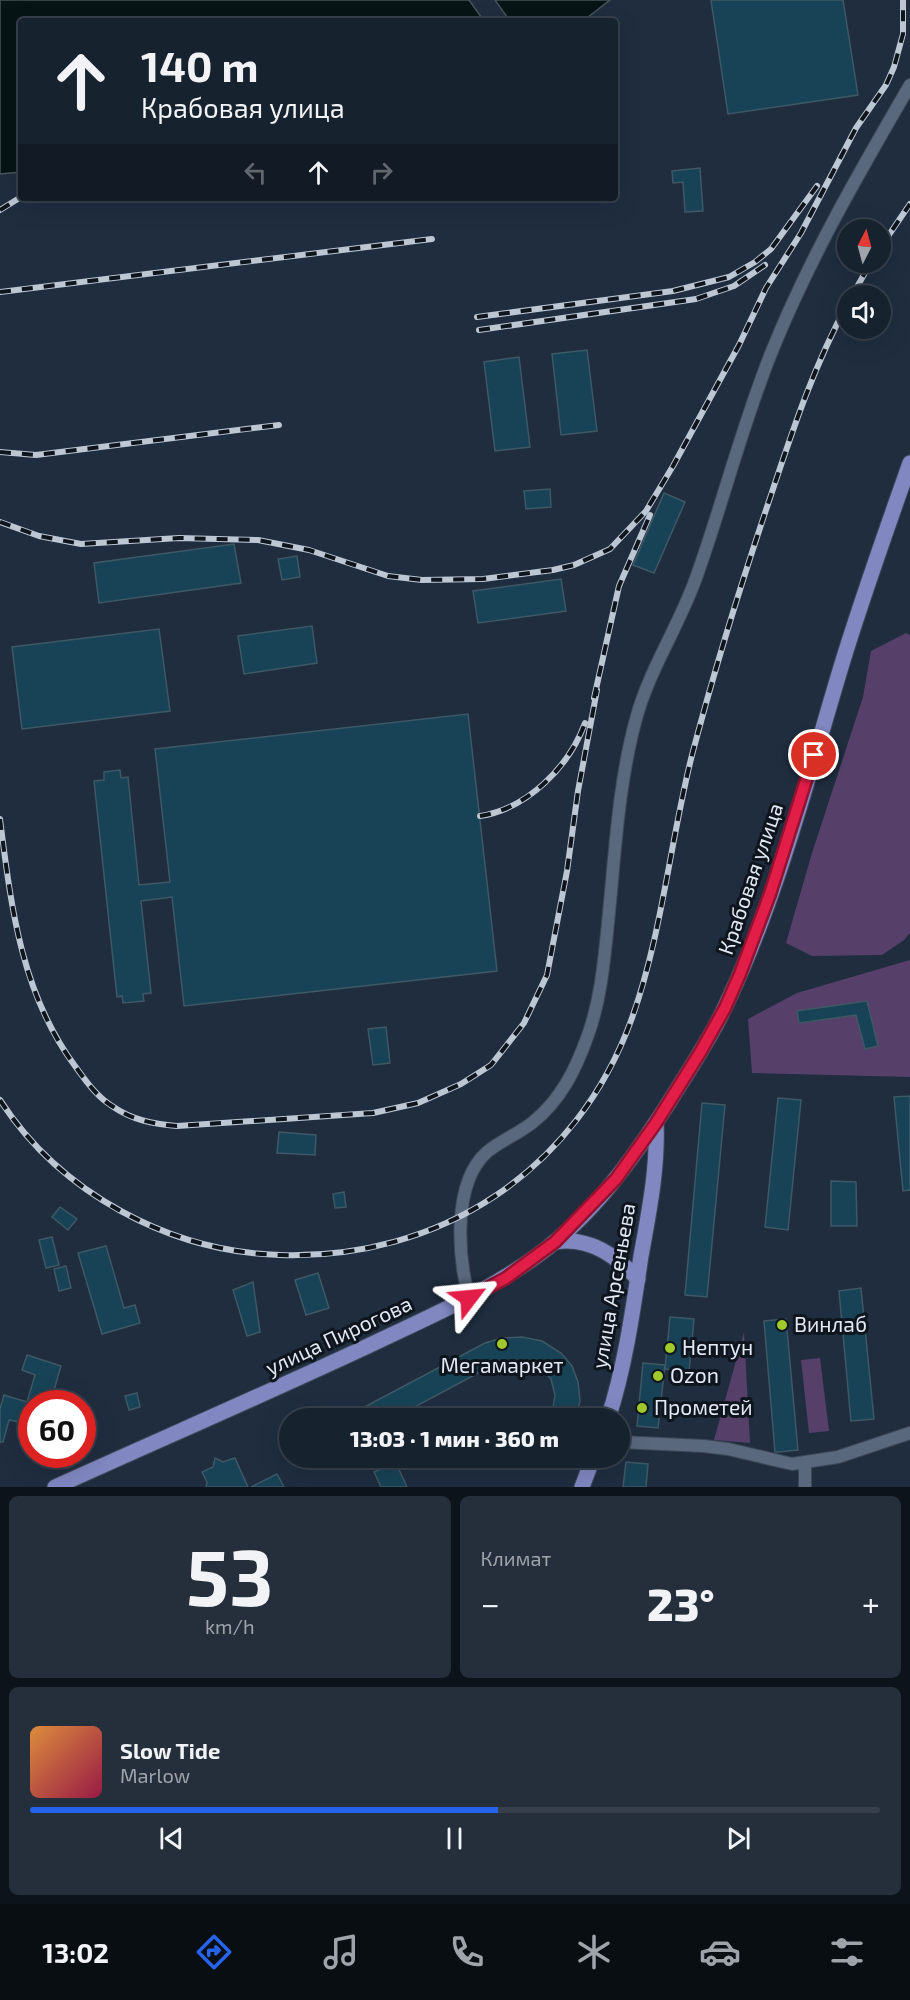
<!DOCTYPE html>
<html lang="ru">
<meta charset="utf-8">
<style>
:root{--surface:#17222f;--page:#242f3b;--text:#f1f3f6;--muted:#9ea4aa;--line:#363f4b;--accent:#2563eb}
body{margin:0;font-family:"Exo 2",sans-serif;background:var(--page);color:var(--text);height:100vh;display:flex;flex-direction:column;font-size:22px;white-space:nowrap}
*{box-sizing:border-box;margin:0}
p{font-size:20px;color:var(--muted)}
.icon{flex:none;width:33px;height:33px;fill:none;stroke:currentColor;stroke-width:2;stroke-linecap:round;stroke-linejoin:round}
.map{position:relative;height:1487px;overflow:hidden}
.panel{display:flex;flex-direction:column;gap:9px;padding:9px;background:#0d131a;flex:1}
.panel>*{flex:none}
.hud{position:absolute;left:18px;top:18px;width:600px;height:183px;border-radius:6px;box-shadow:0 6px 24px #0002,0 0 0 2px var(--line);background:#17222f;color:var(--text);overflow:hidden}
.needle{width:39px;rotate:6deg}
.controls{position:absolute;left:837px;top:219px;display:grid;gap:12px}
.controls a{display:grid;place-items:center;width:54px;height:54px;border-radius:50%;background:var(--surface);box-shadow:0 6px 24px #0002,0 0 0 2px var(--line);font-size:30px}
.speed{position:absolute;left:18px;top:1390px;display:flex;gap:12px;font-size:30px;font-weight:700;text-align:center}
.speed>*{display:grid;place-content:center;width:78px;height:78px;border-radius:50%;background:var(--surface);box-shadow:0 6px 24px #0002,0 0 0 2px var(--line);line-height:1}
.speed .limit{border:9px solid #d22;background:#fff;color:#111}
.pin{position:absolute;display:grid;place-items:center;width:51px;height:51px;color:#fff;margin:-26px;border:3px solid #fff;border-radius:50%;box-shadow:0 2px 6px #0007}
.me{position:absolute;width:66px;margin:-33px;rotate:61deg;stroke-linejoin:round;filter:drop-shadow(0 0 4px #0008)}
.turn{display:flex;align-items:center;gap:21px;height:126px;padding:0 24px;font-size:27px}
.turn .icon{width:78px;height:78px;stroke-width:2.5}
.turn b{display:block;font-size:42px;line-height:51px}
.lanes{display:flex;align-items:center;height:57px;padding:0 24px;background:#0003;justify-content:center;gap:30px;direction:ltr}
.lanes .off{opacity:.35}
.big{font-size:45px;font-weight:800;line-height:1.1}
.panel .widget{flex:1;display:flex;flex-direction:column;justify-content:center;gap:9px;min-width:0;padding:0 21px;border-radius:9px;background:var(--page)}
.panel .dial{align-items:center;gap:0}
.dial b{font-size:78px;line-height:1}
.song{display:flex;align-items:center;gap:18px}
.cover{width:72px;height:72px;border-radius:9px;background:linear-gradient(135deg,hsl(30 70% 55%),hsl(340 70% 35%))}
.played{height:6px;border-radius:3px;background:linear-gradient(90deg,var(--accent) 55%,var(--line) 55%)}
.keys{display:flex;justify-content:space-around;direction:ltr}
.heat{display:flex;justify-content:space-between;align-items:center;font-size:33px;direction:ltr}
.panel .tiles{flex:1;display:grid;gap:9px;grid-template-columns:1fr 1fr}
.widget:last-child{grid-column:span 2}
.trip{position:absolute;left:279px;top:1408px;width:351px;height:60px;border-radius:30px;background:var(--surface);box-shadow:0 6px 24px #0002,0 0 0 2px var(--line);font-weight:800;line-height:60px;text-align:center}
.tab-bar{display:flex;height:96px;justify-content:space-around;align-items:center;background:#090e13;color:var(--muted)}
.tab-bar .icon{width:42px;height:42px}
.tab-bar .selected{color:var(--accent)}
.tab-bar b{font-size:27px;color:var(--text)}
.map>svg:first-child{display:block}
.green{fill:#564069}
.water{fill:#071415;stroke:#485458;stroke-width:1.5}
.building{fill:#184356;stroke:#3e5865;stroke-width:1.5}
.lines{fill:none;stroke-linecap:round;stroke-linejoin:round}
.minor-casing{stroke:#3c4857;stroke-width:14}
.major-casing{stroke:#3c4857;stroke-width:17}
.minor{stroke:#59687d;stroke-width:12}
.major{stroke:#8087c1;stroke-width:15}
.rail-casing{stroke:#bdc7d4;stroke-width:6}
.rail{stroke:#0f151d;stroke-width:4;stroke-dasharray:11;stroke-linecap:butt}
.route-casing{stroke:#92132f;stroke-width:15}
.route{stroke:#e11d48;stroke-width:10}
.poi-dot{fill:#a0c92c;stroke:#0f151d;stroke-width:2}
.labels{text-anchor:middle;stroke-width:6;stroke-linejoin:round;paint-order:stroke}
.street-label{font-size:21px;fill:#e0e9f5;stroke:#0f151d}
.poi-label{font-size:21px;fill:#e0e9f5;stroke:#0f151d;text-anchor:start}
</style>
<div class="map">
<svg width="910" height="1487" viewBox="0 0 910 1487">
<rect width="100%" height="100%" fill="#1f2d3f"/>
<g class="green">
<polygon points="906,633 910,635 910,933 904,940 882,955 812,956 786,943 812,853 863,697 871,651"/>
<polygon points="910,960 910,1077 752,1073 748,1019 797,993"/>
<polygon points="744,1332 750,1443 714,1440"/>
<polygon points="820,1358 829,1431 809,1433 801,1360"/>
</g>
<g class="water">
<polygon points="0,0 469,0 484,21 21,21 21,172 0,174"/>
<polygon points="495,0 610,0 583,21 510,21"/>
</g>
<g class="building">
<polygon points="711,0 843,0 858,95 728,114"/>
<polygon points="700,168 703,211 685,212 683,182 673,183 672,171"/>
<polygon points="587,350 597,431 561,435 552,354"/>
<polygon points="519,357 530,447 495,451 484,362"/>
<polygon points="550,489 551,507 526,509 524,491"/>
<polygon points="664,493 685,502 654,573 633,565"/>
<polygon points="234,544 241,583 99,603 94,563"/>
<polygon points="297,556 300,577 282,580 278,559"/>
<polygon points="561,579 566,611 478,623 473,591"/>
<polygon points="312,626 317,663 244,674 238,636"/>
<polygon points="159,629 170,711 22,729 12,647"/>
<polygon points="468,714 497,971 184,1006 172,897 141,901 151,993 143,994 144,1001 123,1003 122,996 117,997 94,781 104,780 104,772 120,770 121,778 128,777 139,885 170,882 155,749"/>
<polygon points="867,1001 878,1046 865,1049 856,1015 799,1023 797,1011"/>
<polygon points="386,1027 390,1063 373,1065 368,1029"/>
<polygon points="910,1096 910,1190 903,1191 894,1097"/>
<polygon points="778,1098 801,1100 788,1230 765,1227"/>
<polygon points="702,1103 725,1105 707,1297 685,1295"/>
<polygon points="279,1132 316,1135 315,1155 277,1153"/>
<polygon points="831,1181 856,1182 857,1226 831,1226"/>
<polygon points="344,1192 346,1207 335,1208 333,1194"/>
<polygon points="60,1207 77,1219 68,1230 52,1217"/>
<polygon points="52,1237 59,1265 46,1268 39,1240"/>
<polygon points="106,1246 124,1308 135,1305 140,1323 102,1334 78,1253"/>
<polygon points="66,1266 71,1288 59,1291 54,1269"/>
<polygon points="318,1273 329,1308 306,1315 295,1280"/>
<polygon points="253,1282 260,1332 247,1336 233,1290"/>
<polygon points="861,1288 874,1419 851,1421 839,1291"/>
<polygon points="670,1317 694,1319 689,1372 665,1369"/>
<polygon points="786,1319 798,1450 778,1452 775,1452 764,1321"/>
<polygon points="522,1337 542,1341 561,1353 572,1366 578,1382 580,1401 576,1419 551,1419 555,1395 551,1379 542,1369 516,1360 497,1363 392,1419 342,1419 485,1343 502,1338"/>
<polygon points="27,1355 61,1366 50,1404 32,1404 32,1425 9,1420 3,1442 0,1442 0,1409 4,1395 27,1402 35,1375 22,1370"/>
<polygon points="643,1363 665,1365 658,1428 637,1426"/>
<polygon points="137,1393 140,1407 129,1410 125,1396"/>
<polygon points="215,1458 223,1462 235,1458 248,1487 206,1487 207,1482 202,1472 213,1467"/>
<polygon points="626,1462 648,1464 646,1487 623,1487"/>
<polygon points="396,1463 407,1487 381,1487 374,1472"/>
<polygon points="277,1474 284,1487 251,1487"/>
</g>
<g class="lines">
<g class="minor-casing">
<g id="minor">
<path d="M 469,1298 C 458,1257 452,1183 487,1152 C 500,1141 518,1134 532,1123 C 561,1100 576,1069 588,1035 C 601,999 604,961 608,923 C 615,855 618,785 636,719 C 649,670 679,626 696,578 C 723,503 742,425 772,351 C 810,257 860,171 910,85"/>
<polyline points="620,1442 704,1446 728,1449 792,1464 838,1457 910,1433"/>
<polyline points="805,1487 805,1462"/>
</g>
</g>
<g class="major-casing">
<g id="major">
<path d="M 555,1242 C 589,1236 616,1256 638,1279"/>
<path d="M 608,1419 C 625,1367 633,1310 641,1256 C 649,1212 658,1168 656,1123"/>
<path d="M 55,1487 C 159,1440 265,1394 368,1346 C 426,1318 486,1293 538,1255 C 593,1215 632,1160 668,1104 C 688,1071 710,1040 726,1005 C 777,898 807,780 841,667 C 862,598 886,531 910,463"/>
<polyline points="582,1487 593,1458"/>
</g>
</g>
<use href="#minor" class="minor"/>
<use href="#major" class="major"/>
<g class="rail-casing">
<g id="rail">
<polyline points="0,210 21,197"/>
<polyline points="880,248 910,204"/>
<polyline points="0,292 432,239"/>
<polyline points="852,296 871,262"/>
<polyline points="477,317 673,291 729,277 755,262 771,249 817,186"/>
<polyline points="479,330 696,299 734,286 765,265"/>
<polyline points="0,452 36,455 279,425"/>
<polyline points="0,522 39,536 81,544 179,538 258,540 309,550 388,576 422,580 483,579 553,570 574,565 610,549 646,511 673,466 739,345 766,288 801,233 856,128 886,85 894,67 903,34 903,0"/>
<polyline points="594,698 619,586 650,515"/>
<path d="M 480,816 C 527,809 569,767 585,723"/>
<path d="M 0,819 C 11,906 21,993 75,1066 C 86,1081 96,1096 112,1106 C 132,1120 153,1124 177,1126 L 373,1113 L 418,1103 L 461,1084 L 491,1065 L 524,1023 L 547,975 L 567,871 L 578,791 L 597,690"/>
<path d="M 0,1100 C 60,1193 170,1252 280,1255 C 440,1260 577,1171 632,1018 C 662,934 670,842 692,755 C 714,671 740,587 768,504 C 791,435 813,367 848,303"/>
</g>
</g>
<use href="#rail" class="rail"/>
</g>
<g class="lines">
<g class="route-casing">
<polyline id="route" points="469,1298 506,1278 555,1242 616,1179 656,1123 701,1051 725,1008 740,974 770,894 814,755"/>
</g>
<use href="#route" class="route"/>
</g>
<g class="poi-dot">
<circle cx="782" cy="1325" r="6"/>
<circle cx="502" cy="1344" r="6"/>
<circle cx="670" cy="1348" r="6"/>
<circle cx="658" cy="1376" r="6"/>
<circle cx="642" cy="1408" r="6"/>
</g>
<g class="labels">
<g class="street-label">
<text transform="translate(751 879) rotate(-71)" y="7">Крабовая улица</text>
<text transform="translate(614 1286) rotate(-80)" y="7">улица Арсеньева</text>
<text transform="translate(339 1336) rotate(-25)" y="7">улица Пирогова</text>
</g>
<g class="poi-label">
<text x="794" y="1332">Винлаб</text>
<text x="682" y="1355">Нептун</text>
<text x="502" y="1373" text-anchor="middle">Мегамаркет</text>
<text x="670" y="1383">Ozon</text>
<text x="654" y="1415">Прометей</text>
</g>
</g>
</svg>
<div class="controls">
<a><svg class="needle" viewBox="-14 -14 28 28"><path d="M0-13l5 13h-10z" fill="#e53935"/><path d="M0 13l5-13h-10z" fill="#9ea4aa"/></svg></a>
<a><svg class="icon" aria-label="sound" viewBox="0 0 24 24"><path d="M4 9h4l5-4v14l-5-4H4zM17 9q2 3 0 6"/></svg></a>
</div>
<div class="speed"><div class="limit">60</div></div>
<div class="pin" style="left:814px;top:755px;background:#d93025"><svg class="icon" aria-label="arrive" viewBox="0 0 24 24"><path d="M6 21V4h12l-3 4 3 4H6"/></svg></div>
<svg class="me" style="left:469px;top:1298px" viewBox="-20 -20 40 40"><path d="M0-17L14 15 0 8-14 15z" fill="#e11d48" stroke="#fff" stroke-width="4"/></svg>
<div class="trip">13:03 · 1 мин · 360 m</div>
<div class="hud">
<div class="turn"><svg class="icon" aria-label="ahead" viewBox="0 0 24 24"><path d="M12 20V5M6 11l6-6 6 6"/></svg><div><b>140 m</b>Крабовая улица</div></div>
<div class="lanes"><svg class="icon off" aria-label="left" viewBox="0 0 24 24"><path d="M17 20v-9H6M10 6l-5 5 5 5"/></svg><svg class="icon" aria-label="ahead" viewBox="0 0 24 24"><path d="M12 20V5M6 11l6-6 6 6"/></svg><svg class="icon off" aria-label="right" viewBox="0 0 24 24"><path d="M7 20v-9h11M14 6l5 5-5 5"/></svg></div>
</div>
</div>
<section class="panel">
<div class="tiles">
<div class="widget dial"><b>53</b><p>km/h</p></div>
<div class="widget"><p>Климат</p>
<div class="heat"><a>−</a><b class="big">23°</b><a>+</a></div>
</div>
<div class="widget">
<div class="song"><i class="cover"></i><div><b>Slow Tide</b><p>Marlow</p></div></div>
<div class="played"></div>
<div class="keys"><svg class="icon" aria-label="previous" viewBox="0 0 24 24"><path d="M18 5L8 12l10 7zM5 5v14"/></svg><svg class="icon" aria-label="pause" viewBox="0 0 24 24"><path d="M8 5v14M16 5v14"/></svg><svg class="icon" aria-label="next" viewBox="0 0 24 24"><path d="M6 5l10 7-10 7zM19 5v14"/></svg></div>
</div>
</div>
</section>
<nav class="tab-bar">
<b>13:02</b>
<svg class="icon selected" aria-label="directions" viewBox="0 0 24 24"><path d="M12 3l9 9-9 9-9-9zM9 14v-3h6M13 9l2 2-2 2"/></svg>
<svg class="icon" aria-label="music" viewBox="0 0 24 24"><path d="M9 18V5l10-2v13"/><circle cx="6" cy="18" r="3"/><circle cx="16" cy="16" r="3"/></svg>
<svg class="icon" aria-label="phone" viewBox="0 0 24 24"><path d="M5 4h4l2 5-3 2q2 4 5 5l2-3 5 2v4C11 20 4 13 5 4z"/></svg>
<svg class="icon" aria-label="climate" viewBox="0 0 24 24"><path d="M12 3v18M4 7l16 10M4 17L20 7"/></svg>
<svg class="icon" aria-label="car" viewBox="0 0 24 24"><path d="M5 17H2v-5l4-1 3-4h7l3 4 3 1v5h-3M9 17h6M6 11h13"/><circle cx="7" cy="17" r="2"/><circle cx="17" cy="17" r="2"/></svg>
<svg class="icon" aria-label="filters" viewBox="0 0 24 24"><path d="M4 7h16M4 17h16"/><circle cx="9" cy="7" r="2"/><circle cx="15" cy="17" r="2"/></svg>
</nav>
